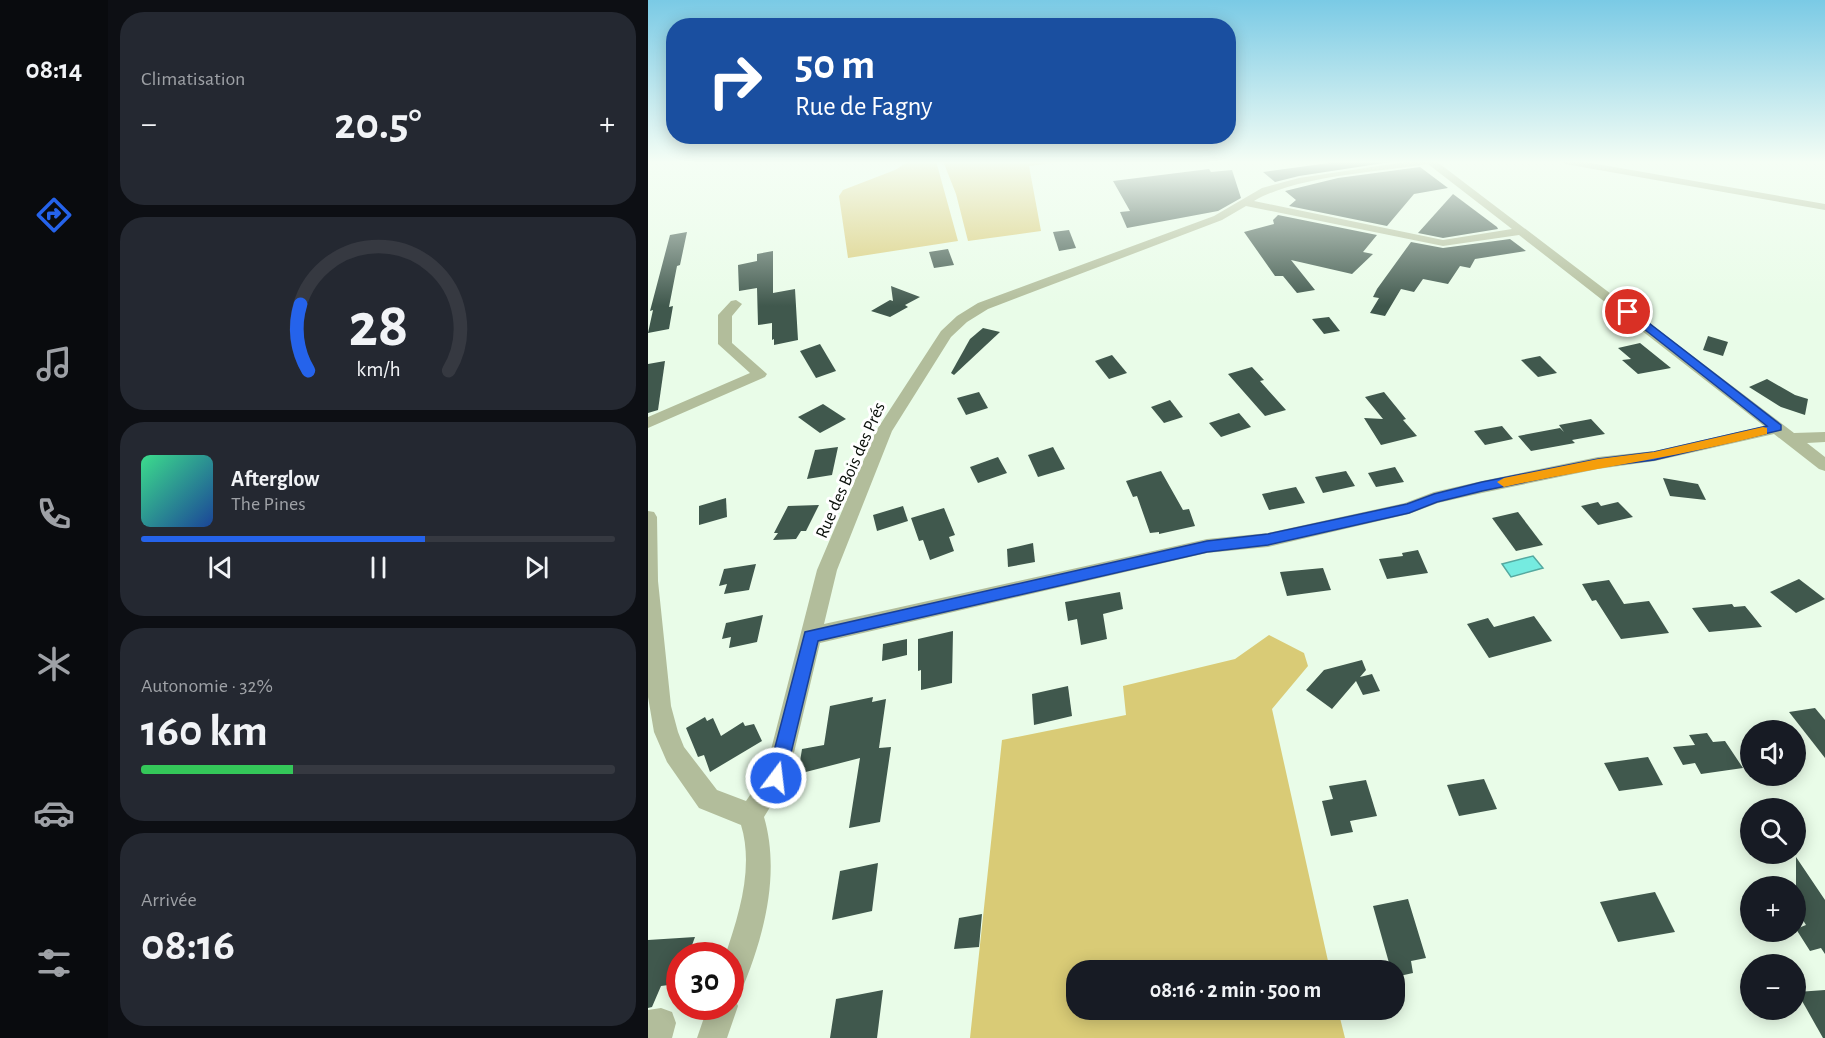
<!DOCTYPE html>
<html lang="fr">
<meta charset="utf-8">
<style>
:root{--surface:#171b24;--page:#242831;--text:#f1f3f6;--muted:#9ea1a6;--line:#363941;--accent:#2563eb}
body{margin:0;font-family:"Alegreya Sans",sans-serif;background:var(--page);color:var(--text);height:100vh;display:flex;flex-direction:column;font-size:22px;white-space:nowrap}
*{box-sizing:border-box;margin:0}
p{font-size:20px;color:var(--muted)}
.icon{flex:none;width:33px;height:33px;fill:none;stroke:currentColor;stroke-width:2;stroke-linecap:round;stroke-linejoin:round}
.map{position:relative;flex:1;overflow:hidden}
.drawer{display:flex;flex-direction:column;gap:12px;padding:12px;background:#0d0f14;width:540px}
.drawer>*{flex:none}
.top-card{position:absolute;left:18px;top:18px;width:570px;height:126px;border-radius:24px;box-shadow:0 3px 15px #0003;background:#1a4fa0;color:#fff;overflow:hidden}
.fabs{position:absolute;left:1092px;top:720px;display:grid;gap:12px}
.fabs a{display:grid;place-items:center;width:66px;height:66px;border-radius:50%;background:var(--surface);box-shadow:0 3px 15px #0003;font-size:30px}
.speed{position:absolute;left:18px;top:942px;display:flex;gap:12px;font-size:30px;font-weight:700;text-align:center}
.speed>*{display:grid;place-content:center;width:78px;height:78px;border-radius:50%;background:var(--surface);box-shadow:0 3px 15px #0003;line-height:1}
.speed .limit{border:9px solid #d22;background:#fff;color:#111}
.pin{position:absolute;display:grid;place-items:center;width:51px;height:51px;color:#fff;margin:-26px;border:3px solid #fff;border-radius:50%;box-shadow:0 2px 6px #0007}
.me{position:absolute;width:66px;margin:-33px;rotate:15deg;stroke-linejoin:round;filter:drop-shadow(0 0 4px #0008)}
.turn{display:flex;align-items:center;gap:21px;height:126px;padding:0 30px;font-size:27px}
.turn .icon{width:78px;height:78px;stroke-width:2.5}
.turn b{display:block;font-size:42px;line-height:51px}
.big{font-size:45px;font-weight:700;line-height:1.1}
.drawer .widget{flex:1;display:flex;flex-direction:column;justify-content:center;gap:9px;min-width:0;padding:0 21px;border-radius:24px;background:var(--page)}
.drawer .dial{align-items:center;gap:0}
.dial svg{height:156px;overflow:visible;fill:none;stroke:var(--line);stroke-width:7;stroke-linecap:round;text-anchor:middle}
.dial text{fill:var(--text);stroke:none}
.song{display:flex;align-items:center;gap:18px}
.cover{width:72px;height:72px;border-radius:9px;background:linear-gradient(135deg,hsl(150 70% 55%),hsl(220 70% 35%))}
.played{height:6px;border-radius:3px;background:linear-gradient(90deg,var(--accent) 60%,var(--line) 60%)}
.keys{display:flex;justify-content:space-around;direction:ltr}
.heat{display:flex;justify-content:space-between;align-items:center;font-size:33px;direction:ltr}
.charge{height:9px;border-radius:4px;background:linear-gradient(90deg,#34c759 32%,var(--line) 0)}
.trip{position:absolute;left:418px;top:960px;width:339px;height:60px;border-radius:24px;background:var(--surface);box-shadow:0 3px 15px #0003;font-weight:700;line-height:60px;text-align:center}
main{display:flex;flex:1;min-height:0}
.tab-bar{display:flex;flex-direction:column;width:108px;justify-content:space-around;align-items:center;background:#090b0e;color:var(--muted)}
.tab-bar .icon{width:42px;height:42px}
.tab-bar .selected{color:var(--accent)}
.tab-bar b{font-size:27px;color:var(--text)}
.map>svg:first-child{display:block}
.green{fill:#d9cb76}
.water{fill:#75ebe0;stroke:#55a9a0;stroke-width:1.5}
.building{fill:#40584d}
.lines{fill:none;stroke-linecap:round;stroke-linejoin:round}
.street{fill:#b2bd9b;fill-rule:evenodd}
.route{fill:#2563eb;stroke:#184099;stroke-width:1.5}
.slow{fill:#f59e0b}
.labels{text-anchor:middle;stroke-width:6;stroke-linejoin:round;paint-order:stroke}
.street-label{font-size:18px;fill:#0a100a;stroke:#fff}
</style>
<main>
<nav class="tab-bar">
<b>08:14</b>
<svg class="icon selected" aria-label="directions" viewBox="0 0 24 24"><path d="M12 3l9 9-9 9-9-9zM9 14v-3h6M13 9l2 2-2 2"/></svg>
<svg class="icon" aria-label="music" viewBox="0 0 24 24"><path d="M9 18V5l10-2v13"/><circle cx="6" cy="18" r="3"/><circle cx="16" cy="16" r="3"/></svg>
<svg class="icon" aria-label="phone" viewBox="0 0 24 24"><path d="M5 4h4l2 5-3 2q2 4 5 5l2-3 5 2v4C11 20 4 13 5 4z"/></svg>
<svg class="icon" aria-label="climate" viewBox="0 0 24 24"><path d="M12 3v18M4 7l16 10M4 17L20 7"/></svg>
<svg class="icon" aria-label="car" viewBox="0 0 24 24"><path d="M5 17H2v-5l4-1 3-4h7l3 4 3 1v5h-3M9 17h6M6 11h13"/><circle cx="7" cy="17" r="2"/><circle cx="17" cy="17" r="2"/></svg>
<svg class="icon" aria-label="filters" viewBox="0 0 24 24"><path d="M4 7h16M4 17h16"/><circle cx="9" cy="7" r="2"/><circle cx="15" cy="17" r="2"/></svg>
</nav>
<section class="drawer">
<div class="widget"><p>Climatisation</p>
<div class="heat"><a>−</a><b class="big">20.5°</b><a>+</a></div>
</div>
<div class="widget dial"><svg viewBox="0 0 100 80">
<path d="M14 69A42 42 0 1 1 86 69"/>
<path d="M14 69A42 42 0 0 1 10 35" stroke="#2563eb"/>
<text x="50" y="56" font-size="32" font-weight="700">28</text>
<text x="50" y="72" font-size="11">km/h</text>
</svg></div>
<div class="widget">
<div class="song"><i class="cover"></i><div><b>Afterglow</b><p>The Pines</p></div></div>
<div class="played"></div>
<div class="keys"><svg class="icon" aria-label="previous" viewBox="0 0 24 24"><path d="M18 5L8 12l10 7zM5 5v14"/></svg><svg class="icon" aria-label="pause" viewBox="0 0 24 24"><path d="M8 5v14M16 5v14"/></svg><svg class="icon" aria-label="next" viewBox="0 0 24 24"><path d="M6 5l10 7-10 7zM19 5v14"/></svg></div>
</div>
<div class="widget"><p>Autonomie · 32%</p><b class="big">160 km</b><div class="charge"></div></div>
<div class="widget"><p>Arrivée</p><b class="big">08:16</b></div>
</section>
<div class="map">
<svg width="1177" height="1038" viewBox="0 0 1177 1038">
<rect width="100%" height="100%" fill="#e9fce8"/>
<g class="green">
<polygon points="261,161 288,161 310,241 200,258 191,196 195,190 247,170"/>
<polygon points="295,161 419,161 381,166 393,231 320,241 308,194"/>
<polygon points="621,635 656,653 660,666 624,709 682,970 429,970 429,1010 690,1010 697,1038 322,1038 354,740 478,715 475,686 587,659"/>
</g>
<polygon class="water" points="885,556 895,568 863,577 854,564"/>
<g class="building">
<polygon points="679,161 749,161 651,176 627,182 615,172 681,163"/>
<polygon points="772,167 800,188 766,194 739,226 641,206 648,200 637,191 690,178"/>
<polygon points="561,169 563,172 584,170 593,198 570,211 479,228 472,212 482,211 465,181"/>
<polygon points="805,194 849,227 850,229 795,238 770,233"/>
<polygon points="630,215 729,235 715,252 725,254 704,274 643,260 667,290 649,293 635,276 627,276 596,232 626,224 625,220"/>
<polygon points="421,230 428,248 411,251 405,232"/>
<polygon points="39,232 32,265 29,266 21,307 25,306 21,329 0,333 5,310 2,311 22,235"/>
<polygon points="862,239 878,251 827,259 822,268 812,266 800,284 775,279 766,292 753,289 737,316 722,313 731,298 725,297 729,289 763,242 795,248"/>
<polygon points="300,249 306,265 286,268 281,252"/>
<polygon points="125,251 125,293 147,289 150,340 126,345 126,339 124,340 124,323 110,325 109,288 91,291 90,265 109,261 109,254"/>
<polygon points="243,286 272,297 257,305 260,307 242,317 223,311 242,300 245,301"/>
<polygon points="681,317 692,331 676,334 664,319"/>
<polygon points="335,328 352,332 306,375 303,373 322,339"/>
<polygon points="1060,336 1080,342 1075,356 1055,350"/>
<polygon points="992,343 1023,368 990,374 974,360 983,359 970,348"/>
<polygon points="172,344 188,371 168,378 152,351"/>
<polygon points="464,355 479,373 461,379 447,361"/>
<polygon points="892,356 909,373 890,377 873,360"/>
<polygon points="17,361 10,410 0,413 0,364"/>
<polygon points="604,367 616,380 612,381 638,410 617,416 580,374"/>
<polygon points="1119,379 1147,395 1160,399 1157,415 1133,407 1101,387"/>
<polygon points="331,392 340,408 318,415 309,398"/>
<polygon points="736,392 758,419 755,420 769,436 733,445 716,418 735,419 717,397"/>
<polygon points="522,400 535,417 516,423 503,407"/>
<polygon points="175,404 198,419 172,433 150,417"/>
<polygon points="591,413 603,427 573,437 561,423"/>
<polygon points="943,419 957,434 924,440 927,443 883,451 870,436 912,428 916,432 911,425"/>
<polygon points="854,426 865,439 837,445 826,431"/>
<polygon points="190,447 184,475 159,479 167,450"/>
<polygon points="405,447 417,469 390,477 380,455"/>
<polygon points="350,457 359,473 330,483 322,467"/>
<polygon points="747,467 756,482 728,487 720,473"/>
<polygon points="513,471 535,510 541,509 547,526 511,534 511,532 502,533 489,496 485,497 478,481"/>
<polygon points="698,471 707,486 675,493 667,477"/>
<polygon points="1015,478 1050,484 1058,500 1022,496"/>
<polygon points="648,487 657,503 621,510 614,494"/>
<polygon points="78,498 79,517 51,525 51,506"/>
<polygon points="950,502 953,506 970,502 985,517 950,525 933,506"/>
<polygon points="171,505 158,531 153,531 148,539 125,540 130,533 126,533 140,506"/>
<polygon points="255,506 260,521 229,531 225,515"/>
<polygon points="296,508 307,535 301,537 306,551 282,560 275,540 271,541 263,518"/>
<polygon points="870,512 895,545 868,551 844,518"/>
<polygon points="385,543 387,562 360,567 359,549"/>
<polygon points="770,550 780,573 739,579 731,559 755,556 754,553"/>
<polygon points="108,564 101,590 76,594 79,584 71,586 76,569"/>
<polygon points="675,568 683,590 639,596 632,572"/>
<polygon points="1151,579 1177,599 1148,613 1122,592"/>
<polygon points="961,580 976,604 1001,601 1021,633 973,639 948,600 944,601 934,584"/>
<polygon points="472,592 475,609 455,614 459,639 433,645 429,619 420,621 417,602"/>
<polygon points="1084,604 1086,607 1097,606 1114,627 1061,632 1044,608"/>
<polygon points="115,615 109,642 81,648 83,637 74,639 78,623"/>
<polygon points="886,616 904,641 841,658 819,624 840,618 846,627"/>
<polygon points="305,631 304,683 273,690 273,670 270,671 270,639"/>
<polygon points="259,639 259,655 234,661 235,644"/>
<polygon points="714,660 718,670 712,677 724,674 732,691 715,695 708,681 684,709 658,690 676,670"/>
<polygon points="420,686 424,716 386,725 384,694"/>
<polygon points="225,697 224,702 238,699 231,748 243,747 232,822 201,828 212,758 150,774 154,749 176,745 182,706"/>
<polygon points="1167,708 1177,720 1177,758 1141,712"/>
<polygon points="57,717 59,721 65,718 73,736 95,722 97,726 106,724 114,741 62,772 56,755 50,757 38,728"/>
<polygon points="1059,733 1065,742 1077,741 1095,768 1053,774 1047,763 1035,765 1025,747 1047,745 1041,735"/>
<polygon points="1000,757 1015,785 971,791 956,763"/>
<polygon points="836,779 849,809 811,816 799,785"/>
<polygon points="718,780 729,816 702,821 705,832 683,836 674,801 685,799 681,786"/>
<polygon points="1148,857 1177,900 1177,954 1173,948 1162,951 1148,929 1158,925 1148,909"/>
<polygon points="230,863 224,911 184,920 192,871"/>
<polygon points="1007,892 1027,932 970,942 952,902"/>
<polygon points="760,899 778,958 763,961 765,973 747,977 747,970 743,970 725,906"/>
<polygon points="334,914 331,947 306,949 311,918"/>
<polygon points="47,937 40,956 32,956 32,976 28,984 13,986 4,1007 0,1008 0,940"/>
<polygon points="235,990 229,1038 182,1038 188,999"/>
<polygon points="1177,990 1177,1038 1175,1038 1149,992"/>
</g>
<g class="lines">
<g class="street">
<path d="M 763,161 L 788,161 L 1146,433 L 1177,432 L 1177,442 L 1159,443 L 1177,457 L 1177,471 L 1171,469 L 1126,434 L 1007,461 L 950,469 L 834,493 L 790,503 L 761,514 L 620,547 L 559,553 L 172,643 L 140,778 L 116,817 C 133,875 115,940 92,994 L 86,997 L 90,1006 L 79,1038 L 49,1038 L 60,1006 L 82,1006 L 82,956 L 77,956 C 91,915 106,867 93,825 L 51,808 L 19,762 L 6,732 L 0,697 L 0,511 L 6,512 L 9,517 L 10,581 L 23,706 L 30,732 L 36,747 L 69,790 L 98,801 L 117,773 L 169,570 L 228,431 L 293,331 L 309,316 L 330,303 L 566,216 L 614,188 L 651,178 ZM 780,164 L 864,229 L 795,240 L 606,201 C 648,176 730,172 780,164 ZM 598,206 L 795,246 L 871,235 L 1116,426 L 1007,451 L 950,457 L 834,481 L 786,492 L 757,503 L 620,533 L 559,539 L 176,624 L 189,570 L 244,431 L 303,337 L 319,322 L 340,309 L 574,220 Z"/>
<polygon points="912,161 932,161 1177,204 1177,210 917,164"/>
<polygon points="88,300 94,304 84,316 84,343 119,374 117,377 0,428 0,417 102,373 70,344 70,315 83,301"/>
<polygon points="13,1008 24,1012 28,1023 24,1038 0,1038 0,1010"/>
</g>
</g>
<linearGradient id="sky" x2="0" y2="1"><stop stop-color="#7acae5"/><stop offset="0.53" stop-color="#f5fef5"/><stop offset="1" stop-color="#f5fef5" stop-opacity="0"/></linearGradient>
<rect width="1177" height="306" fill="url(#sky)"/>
<polygon class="route" points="977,310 984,310 1133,425 1133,430 1006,460 950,467 834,491 789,502 761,513 620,545 559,552 170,641 137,778 135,784 128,786 122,784 119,778 157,632 559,541 620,534 759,504 786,494 834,482 950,459 1006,452 1119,426 977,314"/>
<path class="slow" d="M 1115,427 L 1119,428 L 1119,434 C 1032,457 943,468 856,487 L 849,482 L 856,478 L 950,459 L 1006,452 Z"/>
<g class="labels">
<g class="street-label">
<text transform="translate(202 470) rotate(-66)" y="6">Rue des Bois des Prés</text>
</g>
</g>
</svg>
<div class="fabs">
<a><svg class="icon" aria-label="sound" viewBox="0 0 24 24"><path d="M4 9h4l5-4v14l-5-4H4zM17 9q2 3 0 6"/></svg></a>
<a><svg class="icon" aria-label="search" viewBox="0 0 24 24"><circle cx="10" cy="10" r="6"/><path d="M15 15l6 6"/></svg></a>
<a>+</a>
<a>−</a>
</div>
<div class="speed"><div class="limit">30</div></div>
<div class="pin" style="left:980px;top:312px;background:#d93025"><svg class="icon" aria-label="arrive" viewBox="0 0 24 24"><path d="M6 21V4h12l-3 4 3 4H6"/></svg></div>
<svg class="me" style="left:128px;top:778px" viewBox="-20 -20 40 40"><circle r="17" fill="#2563eb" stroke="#fff" stroke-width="3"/><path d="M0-11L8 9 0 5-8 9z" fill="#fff"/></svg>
<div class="trip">08:16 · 2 min · 500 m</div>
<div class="top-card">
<div class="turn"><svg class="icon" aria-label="right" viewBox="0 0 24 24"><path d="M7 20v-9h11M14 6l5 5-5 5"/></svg><div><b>50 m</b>Rue de Fagny</div></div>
</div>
</div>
</main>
